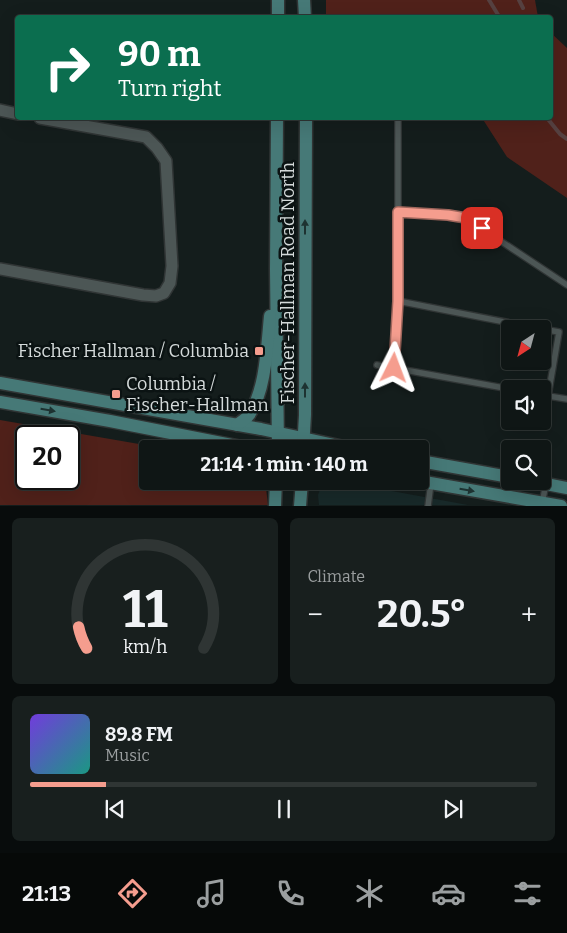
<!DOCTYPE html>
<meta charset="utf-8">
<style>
:root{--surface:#0f1615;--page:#181f1e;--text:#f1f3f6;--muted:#9b9fa0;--line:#2f3534;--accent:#f59d8e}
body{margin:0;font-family:Bitter,serif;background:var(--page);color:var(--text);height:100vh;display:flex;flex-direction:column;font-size:19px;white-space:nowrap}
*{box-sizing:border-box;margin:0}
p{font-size:16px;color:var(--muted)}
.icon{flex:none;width:28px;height:28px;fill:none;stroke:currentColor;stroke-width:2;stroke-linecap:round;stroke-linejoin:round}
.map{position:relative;height:506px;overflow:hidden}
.drawer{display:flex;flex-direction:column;gap:12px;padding:12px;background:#080c0c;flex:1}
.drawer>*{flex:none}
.top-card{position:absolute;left:15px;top:15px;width:538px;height:105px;border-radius:5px;box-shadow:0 5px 20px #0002,0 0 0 1px var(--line);background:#0b6e4f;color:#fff;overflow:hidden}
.needle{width:32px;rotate:216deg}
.fabs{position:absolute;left:501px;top:320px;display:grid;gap:10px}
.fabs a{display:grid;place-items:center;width:50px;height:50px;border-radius:5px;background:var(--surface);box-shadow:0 5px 20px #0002,0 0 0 1px var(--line);font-size:25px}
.speed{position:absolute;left:15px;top:425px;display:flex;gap:10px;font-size:25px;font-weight:700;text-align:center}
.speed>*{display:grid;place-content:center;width:65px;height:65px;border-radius:50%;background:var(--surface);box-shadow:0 5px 20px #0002,0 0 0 1px var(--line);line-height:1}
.speed .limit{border:2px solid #111;border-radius:8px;background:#fff;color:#111}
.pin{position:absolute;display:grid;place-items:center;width:42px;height:42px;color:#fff;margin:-21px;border-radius:10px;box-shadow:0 2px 8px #0006}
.me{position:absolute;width:55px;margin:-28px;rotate:3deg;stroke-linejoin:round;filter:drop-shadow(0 0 4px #0008)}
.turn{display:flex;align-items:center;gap:18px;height:105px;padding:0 20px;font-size:22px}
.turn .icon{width:65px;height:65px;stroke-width:2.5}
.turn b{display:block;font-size:35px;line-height:42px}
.big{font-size:38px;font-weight:700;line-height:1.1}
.drawer .card{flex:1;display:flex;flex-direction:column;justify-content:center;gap:8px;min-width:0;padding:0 18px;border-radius:8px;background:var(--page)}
.drawer .dial{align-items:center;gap:0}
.dial svg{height:130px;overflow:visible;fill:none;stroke:var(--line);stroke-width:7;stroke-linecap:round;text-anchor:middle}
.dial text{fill:var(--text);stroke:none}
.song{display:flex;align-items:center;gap:15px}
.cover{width:60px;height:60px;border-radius:8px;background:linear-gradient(135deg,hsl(260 70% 55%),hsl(170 70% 35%))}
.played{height:5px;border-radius:2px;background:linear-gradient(90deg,var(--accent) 15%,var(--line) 15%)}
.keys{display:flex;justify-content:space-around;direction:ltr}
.heat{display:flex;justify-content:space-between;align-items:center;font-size:28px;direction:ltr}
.drawer .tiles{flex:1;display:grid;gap:12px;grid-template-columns:1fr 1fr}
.card:last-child{grid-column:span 2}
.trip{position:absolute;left:139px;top:440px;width:290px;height:50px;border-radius:5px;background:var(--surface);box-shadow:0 5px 20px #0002,0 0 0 1px var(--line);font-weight:700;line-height:50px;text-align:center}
.dock{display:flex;height:80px;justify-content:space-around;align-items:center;background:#060908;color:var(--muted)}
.dock .icon{width:35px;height:35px}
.dock .selected{color:var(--accent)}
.dock b{font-size:22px;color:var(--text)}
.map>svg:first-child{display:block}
.built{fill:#182929}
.green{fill:#50211a;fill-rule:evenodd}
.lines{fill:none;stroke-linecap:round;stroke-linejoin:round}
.stream{stroke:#564141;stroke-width:4}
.service-casing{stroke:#303535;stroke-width:8}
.minor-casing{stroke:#303535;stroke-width:14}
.secondary-casing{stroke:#303535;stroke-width:15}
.service{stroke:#4c5655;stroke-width:5.5}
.minor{stroke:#4c5655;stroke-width:11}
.secondary{stroke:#467977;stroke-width:12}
.oneway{fill:#1d3231}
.route-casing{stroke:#9f665c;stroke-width:12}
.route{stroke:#f59d8e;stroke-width:9}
.poi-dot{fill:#f59d8e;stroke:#0b1313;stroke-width:2}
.labels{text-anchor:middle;stroke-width:5;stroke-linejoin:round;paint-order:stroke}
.street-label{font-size:18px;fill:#d4dada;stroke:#0b1313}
.poi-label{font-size:18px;fill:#d4dada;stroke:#0b1313;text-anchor:end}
</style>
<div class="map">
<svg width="567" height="506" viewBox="0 0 567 506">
<rect width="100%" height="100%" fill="#141d1c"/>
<polygon class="built" points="329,481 337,481 468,505 319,505 318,495 321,487"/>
<g class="green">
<polygon points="326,0 535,0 538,17 326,17"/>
<polygon points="550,32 567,48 567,198 507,157 482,118 550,118"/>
<path d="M 0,420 L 168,449 L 148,449 L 148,481 L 262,481 L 266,488 L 268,505 L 0,505 ZM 69,436 L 69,479 L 26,479 L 26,436 Z"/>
</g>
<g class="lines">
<g class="stream">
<polyline points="489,0 500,18"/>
<polyline points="519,0 523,8"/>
<polyline points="547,118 560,134 567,139"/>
</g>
<g class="service-casing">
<g id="service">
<polyline points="397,212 448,215 466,218 567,285"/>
<polyline points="398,301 541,329"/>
<polyline points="542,329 559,332 548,396"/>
<polyline points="377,365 510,389"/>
<polyline points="394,368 398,301 398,118"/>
<polyline points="542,395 567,399"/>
<polyline points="542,503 546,484"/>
<polyline points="428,506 431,483"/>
</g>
</g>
<g class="minor-casing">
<g id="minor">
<polyline points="0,110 18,114"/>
<polyline points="0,269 143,295 156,296 164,293 170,283 172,266 166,161 157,148 146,137 40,118"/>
</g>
</g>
<g class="secondary-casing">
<g id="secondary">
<polyline points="304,0 305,18"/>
<polyline points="278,18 278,0"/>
<polyline points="277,118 276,270 278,449"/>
<polyline points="0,383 261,429 353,449"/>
<polyline points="0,402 110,421 252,449"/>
<path d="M 237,425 C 241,422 246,419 249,415 C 266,390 267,346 270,316"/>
<polyline points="303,449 305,415 306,118"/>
<polyline points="420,461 510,477"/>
<polyline points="419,481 561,506"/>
<polyline points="531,481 567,488"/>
<polyline points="275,506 276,481"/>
<polyline points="300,506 302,481"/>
</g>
</g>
<use href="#service" class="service"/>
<use href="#minor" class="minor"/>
<use href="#secondary" class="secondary"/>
</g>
<defs><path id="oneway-solid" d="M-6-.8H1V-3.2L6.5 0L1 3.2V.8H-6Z" transform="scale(1.25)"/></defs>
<g class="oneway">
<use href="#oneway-solid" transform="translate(305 227) rotate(-90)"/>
<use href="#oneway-solid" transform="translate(305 390) rotate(-90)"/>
<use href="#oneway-solid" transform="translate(48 410) rotate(10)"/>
<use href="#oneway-solid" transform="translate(467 490) rotate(10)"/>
</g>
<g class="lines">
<g class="route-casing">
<polyline id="route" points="394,368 398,301 398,212 448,215 466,218 482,228"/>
</g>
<use href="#route" class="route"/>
</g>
<g class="poi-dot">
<rect x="254" y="346" width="10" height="10" rx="2.5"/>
<rect x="111" y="389" width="10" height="10" rx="2.5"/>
</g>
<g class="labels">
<g class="street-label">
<text transform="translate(288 283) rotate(-90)" y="6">Fischer-Hallman Road North</text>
</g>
<g class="poi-label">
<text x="249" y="357">Fischer Hallman / Columbia</text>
<text x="126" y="390" text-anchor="start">Columbia /<tspan x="126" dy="21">Fischer-Hallman</tspan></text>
</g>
</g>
</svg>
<div class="fabs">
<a><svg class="needle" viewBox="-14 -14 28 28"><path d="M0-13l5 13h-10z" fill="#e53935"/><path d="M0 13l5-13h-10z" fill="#9b9fa0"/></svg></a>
<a><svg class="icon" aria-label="sound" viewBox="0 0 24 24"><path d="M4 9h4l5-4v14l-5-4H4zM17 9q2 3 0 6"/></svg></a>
<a><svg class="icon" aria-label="search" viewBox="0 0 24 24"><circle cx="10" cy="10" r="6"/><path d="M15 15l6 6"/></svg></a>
</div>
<div class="speed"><div class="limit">20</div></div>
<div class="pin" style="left:482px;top:228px;background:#d93025"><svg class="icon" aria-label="arrive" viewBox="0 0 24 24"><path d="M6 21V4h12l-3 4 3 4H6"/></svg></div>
<svg class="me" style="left:394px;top:368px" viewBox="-20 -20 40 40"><path d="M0-17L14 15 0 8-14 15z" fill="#f59d8e" stroke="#fff" stroke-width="4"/></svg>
<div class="trip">21:14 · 1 min · 140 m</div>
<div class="top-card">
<div class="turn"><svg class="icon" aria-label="right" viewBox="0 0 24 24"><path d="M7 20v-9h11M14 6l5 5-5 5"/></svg><div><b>90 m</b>Turn right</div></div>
</div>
</div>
<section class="drawer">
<div class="tiles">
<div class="card dial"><svg viewBox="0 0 100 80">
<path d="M14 69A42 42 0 1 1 86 69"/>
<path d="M14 69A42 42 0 0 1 9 56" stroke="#f59d8e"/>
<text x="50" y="56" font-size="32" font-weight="700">11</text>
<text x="50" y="72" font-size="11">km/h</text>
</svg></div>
<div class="card"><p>Climate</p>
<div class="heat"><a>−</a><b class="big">20.5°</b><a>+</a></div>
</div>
<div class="card">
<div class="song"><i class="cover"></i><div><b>89.8 FM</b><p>Music</p></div></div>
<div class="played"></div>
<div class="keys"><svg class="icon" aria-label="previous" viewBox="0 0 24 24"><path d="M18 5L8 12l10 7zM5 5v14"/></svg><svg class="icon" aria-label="pause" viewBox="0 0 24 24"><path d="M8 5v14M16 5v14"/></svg><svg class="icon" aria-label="next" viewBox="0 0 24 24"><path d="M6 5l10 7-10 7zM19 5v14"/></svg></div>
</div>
</div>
</section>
<nav class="dock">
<b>21:13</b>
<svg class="icon selected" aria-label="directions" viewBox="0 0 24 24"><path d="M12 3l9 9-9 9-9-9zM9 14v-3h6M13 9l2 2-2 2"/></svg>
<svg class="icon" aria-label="music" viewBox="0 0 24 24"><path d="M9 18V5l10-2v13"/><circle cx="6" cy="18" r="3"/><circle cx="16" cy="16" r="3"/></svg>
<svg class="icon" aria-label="phone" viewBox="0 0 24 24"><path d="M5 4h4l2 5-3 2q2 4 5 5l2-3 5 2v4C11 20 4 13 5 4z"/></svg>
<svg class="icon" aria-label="climate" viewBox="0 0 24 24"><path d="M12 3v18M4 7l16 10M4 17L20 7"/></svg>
<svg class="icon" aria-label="car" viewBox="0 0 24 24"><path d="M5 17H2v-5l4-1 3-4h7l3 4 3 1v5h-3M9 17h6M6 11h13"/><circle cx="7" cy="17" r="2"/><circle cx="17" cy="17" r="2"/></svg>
<svg class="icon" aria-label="filters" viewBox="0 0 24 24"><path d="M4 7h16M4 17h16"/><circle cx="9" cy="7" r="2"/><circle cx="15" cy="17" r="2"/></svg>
</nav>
